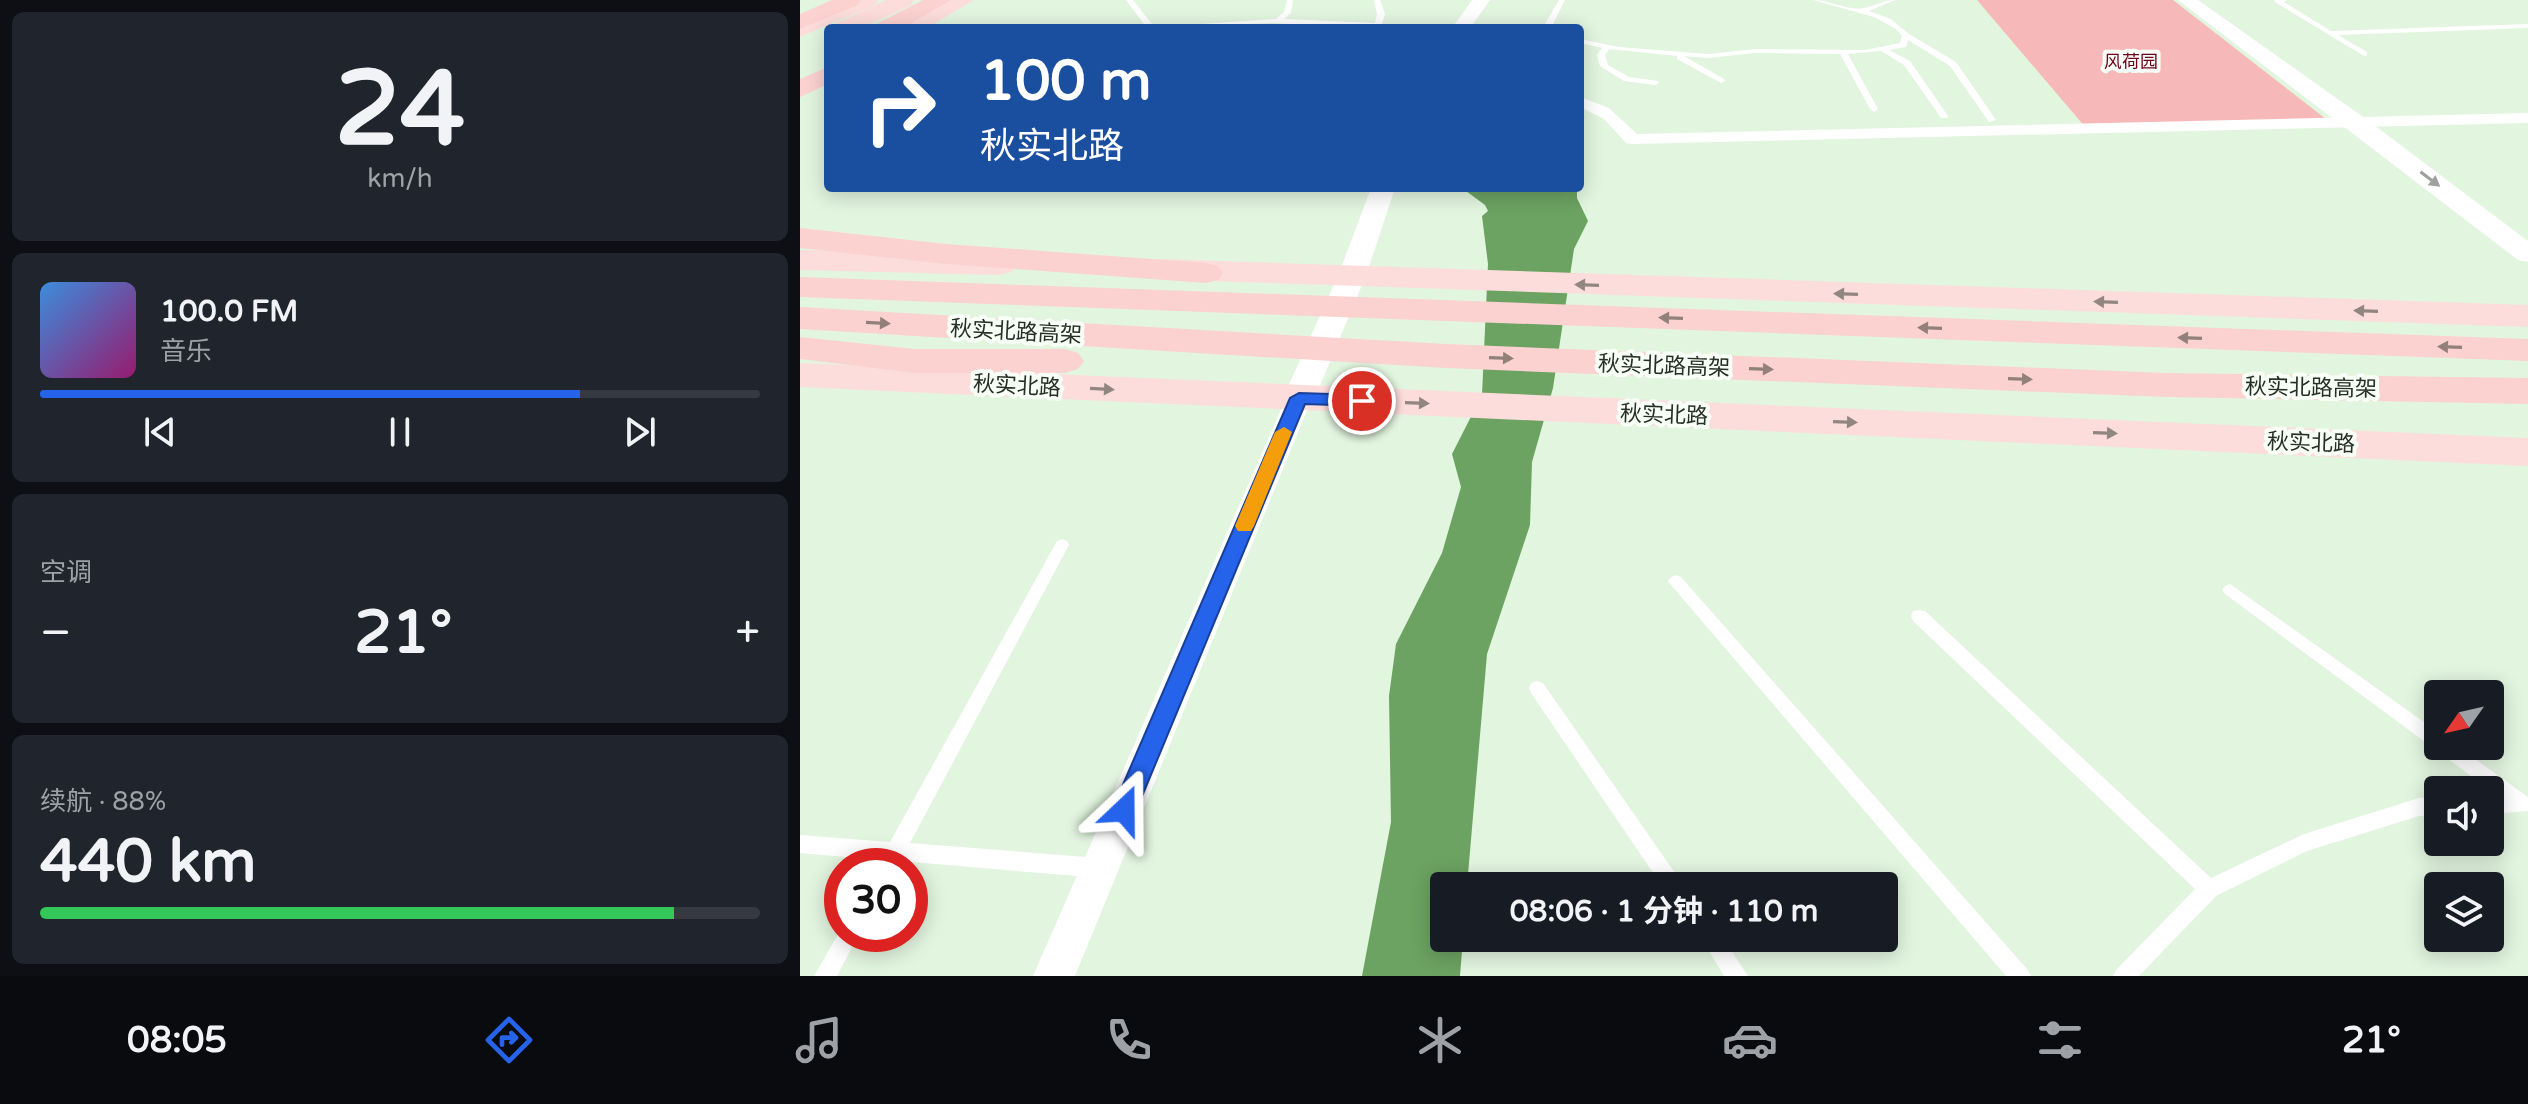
<!DOCTYPE html>
<html lang="zh">
<meta charset="utf-8">
<style>
:root{--surface:#171b24;--page:#20242c;--text:#f1f3f6;--muted:#9ea1a6;--line:#363941;--accent:#2563eb}
body{margin:0;font-family:"Varela Round","Noto Sans SC",sans-serif;background:var(--page);color:var(--text);height:100vh;display:flex;flex-direction:column;font-size:30px;white-space:nowrap}
*{box-sizing:border-box;margin:0}
p{font-size:26px;color:var(--muted)}
.icon{flex:none;width:44px;height:44px;fill:none;stroke:currentColor;stroke-width:2;stroke-linecap:round;stroke-linejoin:round}
.map{position:relative;flex:1;overflow:hidden}
.drawer{display:flex;flex-direction:column;gap:12px;padding:12px;background:#0d0f14;width:800px}
.drawer>*{flex:none}
.hud{position:absolute;left:24px;top:24px;width:760px;height:168px;border-radius:8px;box-shadow:0 4px 20px #0003;background:#1a4fa0;color:#fff;overflow:hidden}
.needle{width:52px;rotate:236deg}
.buttons{position:absolute;left:1624px;top:680px;display:grid;gap:16px}
.buttons a{display:grid;place-items:center;width:80px;height:80px;border-radius:8px;background:var(--surface);box-shadow:0 4px 20px #0003;font-size:40px}
.speed{position:absolute;left:24px;top:848px;display:flex;gap:16px;font-size:40px;font-weight:700;text-align:center}
.speed>*{display:grid;place-content:center;width:104px;height:104px;border-radius:50%;background:var(--surface);box-shadow:0 4px 20px #0003;line-height:1}
.speed .limit{border:12px solid #d22;background:#fff;color:#111}
.pin{position:absolute;display:grid;place-items:center;width:68px;height:68px;color:#fff;margin:-34px;border:4px solid #fff;border-radius:50%;box-shadow:0 2px 8px #0007}
.me{position:absolute;width:88px;margin:-44px;rotate:23deg;stroke-linejoin:round;filter:drop-shadow(0 0 6px #0008)}
.turn{display:flex;align-items:center;gap:28px;height:168px;padding:0 24px;font-size:36px}
.turn .icon{width:104px;height:104px;stroke-width:2.5}
.turn b{display:block;font-size:56px;line-height:68px}
.big{font-size:60px;font-weight:700;line-height:1.1}
.drawer .card{flex:1;display:flex;flex-direction:column;justify-content:center;gap:12px;min-width:0;padding:0 28px;border-radius:12px;background:var(--page)}
.drawer .dial{align-items:center;gap:0}
.dial b{font-size:104px;line-height:1}
.song{display:flex;align-items:center;gap:24px}
.cover{width:96px;height:96px;border-radius:12px;background:linear-gradient(135deg,hsl(210 70% 55%),hsl(320 70% 35%))}
.played{height:8px;border-radius:4px;background:linear-gradient(90deg,var(--accent) 75%,var(--line) 75%)}
.keys{display:flex;justify-content:space-around;direction:ltr}
.heat{display:flex;justify-content:space-between;align-items:center;font-size:44px;direction:ltr}
.charge{height:12px;border-radius:6px;background:linear-gradient(90deg,#34c759 88%,var(--line) 0)}
.trip{position:absolute;left:630px;top:872px;width:468px;height:80px;border-radius:8px;background:var(--surface);box-shadow:0 4px 20px #0003;font-weight:700;line-height:80px;text-align:center}
.dock{display:flex;height:128px;justify-content:space-around;align-items:center;background:#090b0e;color:var(--muted)}
.dock .icon{width:56px;height:56px}
.dock .active{color:var(--accent)}
.dock b{font-size:36px;color:var(--text)}
main{display:flex;flex:1;min-height:0}
.map>svg:first-child{display:block}
.green{fill:#f6b8b8}
.water{fill:#6ca262}
.lines{fill:none;stroke-linecap:round;stroke-linejoin:round}
.service{fill:#fff;fill-rule:evenodd}
.minor{fill:#fff;fill-rule:evenodd}
.tertiary{fill:#fff;fill-rule:evenodd}
.primary{fill:#fcdddc;fill-rule:evenodd}
.trunk{fill:#fbd2d0;fill-rule:evenodd}
.oneway{fill:#9ea19d}
.oneway2{fill:#928681}
.oneway3{fill:#92807b}
.route{fill:#2563eb;stroke:#184099;stroke-width:2}
.slow{fill:#f59e0b}
.labels{text-anchor:middle;stroke-width:8;stroke-linejoin:round;paint-order:stroke}
.far-park-label{font-size:18px;fill:#6f001a;stroke:#f7fff6}
.street-label{font-size:22px;fill:#282f26;stroke:#f7fff6}
</style>
<main>
<section class="drawer">
<div class="card dial"><b>24</b><p>km/h</p></div>
<div class="card">
<div class="song"><i class="cover"></i><div><b>100.0 FM</b><p>音乐</p></div></div>
<div class="played"></div>
<div class="keys"><svg class="icon" aria-label="previous" viewBox="0 0 24 24"><path d="M18 5L8 12l10 7zM5 5v14"/></svg><svg class="icon" aria-label="pause" viewBox="0 0 24 24"><path d="M8 5v14M16 5v14"/></svg><svg class="icon" aria-label="next" viewBox="0 0 24 24"><path d="M6 5l10 7-10 7zM19 5v14"/></svg></div>
</div>
<div class="card"><p>空调</p>
<div class="heat"><a>−</a><b class="big">21°</b><a>+</a></div>
</div>
<div class="card"><p>续航 · 88%</p><b class="big">440 km</b><div class="charge"></div></div>
</section>
<div class="map">
<svg width="1728" height="976" viewBox="0 0 1728 976">
<rect width="100%" height="100%" fill="#e2f5df"/>
<polygon class="green" points="1177,0 1373,0 1526,119 1286,128"/>
<polygon class="water" points="662,188 777,188 777,198 788,221 774,249 753,388 732,462 730,525 687,654 667,886 644,886 644,938 663,938 660,976 562,976 591,822 589,696 596,644 642,553 661,487 652,454 682,395 688,264 682,216 688,211 685,205"/>
<g class="lines">
<g class="service">
<polygon points="326,0 333,0 355,28 347,28"/>
<polygon points="487,0 493,0 491,13 484,19 575,23 577,14 574,0 580,0 585,14 582,24 635,26 639,28 577,28 470,23 367,28 371,26 476,19 484,12"/>
<polygon points="759,0 765,0 753,24 755,28 747,28 745,24"/>
<path d="M 1013,0 C 1029,0 1048,11 1064,8 C 1075,6 1083,0 1095,0 L 1069,11 L 1091,19 L 1109,34 L 1156,62 L 1196,120 L 1189,122 L 1150,66 L 1108,40 L 1106,47 L 1089,50 L 1110,61 L 1148,116 L 1147,118 L 1141,118 L 1104,65 L 1081,51 L 1048,54 L 1078,109 L 1074,112 L 1070,109 L 1040,54 L 955,53 L 909,58 L 884,56 L 924,79 L 925,81 L 921,83 L 877,59 L 877,56 L 809,49 L 805,55 L 808,65 L 829,77 L 858,81 L 859,83 L 855,85 L 824,81 L 800,66 L 797,55 L 802,48 L 780,43 L 780,39 L 819,47 L 909,54 L 955,49 L 1065,50 L 1100,43 L 1102,36 L 1096,29 L 1074,17 Z"/>
<polygon points="1474,0 1487,0 1484,2 1531,31 1728,24 1728,28 1538,35 1567,52 1567,56 1564,56 1475,2"/>
<polygon points="262,539 267,541 269,545 110,843 299,858 306,861 309,868 306,875 299,878 100,861 98,866 77,866 80,860 0,853 0,835 90,842 257,541"/>
<polygon points="876,575 881,577 1227,969 1231,976 1206,976 871,585 868,581 871,577"/>
<polygon points="1430,584 1638,732 1638,746 1657,746 1728,797 1728,811 1690,814 1690,796 1696,796 1690,790 1425,594 1422,590 1425,586"/>
<polygon points="1119,610 1125,611 1411,878 1504,834 1619,798 1638,797 1638,815 1619,816 1507,851 1416,896 1339,976 1313,976 1317,969 1395,889 1113,621 1111,616 1113,611"/>
<polygon points="737,681 743,683 884,886 862,886 731,693 729,688 731,683"/>
<polygon points="42,927 42,934 59,934 37,976 14,976"/>
<polygon points="901,938 923,938 948,976 924,976"/>
</g>
<g class="minor">
<polygon points="780,97 809,108 837,134 1728,113 1728,123 832,144 826,143 804,119 780,107"/>
<polygon points="499,390 508,392 512,398 275,976 233,976 486,398 490,392"/>
</g>
<g class="tertiary">
<polygon points="672,0 690,0 670,28 652,28"/>
<polygon points="1378,0 1398,0 1566,119 1728,241 1728,262 1718,260"/>
<polygon points="571,188 595,188 567,273 515,398 511,405 499,408 487,405 483,398 539,273"/>
</g>
<g class="primary">
<polygon points="49,0 78,0 75,5 0,37 0,22"/>
<polygon points="86,0 114,0 111,5 62,28 33,28 36,23"/>
<polygon points="147,0 174,0 127,28 99,28 102,23"/>
<polygon points="0,250 199,255 211,258 216,265 211,272 199,275 0,270"/>
<polygon points="359,259 1728,305 1728,327 359,279 347,276 342,269 347,262"/>
<polygon points="0,363 1728,438 1728,466 0,387"/>
</g>
<g class="trunk">
<polygon points="32,0 61,0 58,5 0,29 0,14"/>
<polygon points="123,0 151,0 103,28 75,28 78,23"/>
<polygon points="28,67 28,84 0,97 0,79"/>
<polygon points="0,228 146,244 406,263 418,266 423,273 418,280 406,283 146,264 0,248"/>
<polygon points="0,277 1728,339 1728,361 0,297"/>
<polygon points="0,307 646,344 1366,373 1728,378 1728,404 1366,397 646,368 0,329"/>
<polygon points="0,337 115,349 265,349 278,353 284,361 278,369 265,373 115,373 0,359"/>
</g>
</g>
<defs><path id="oneway-solid" d="M-6-.8H1V-3.2L6.5 0L1 3.2V.8H-6Z" transform="scale(2)"/></defs>
<use class="oneway" href="#oneway-solid" transform="translate(1630 179) rotate(37)"/>
<g class="oneway2">
<use href="#oneway-solid" transform="translate(787 285) rotate(-178)"/>
<use href="#oneway-solid" transform="translate(1046 294) rotate(-178)"/>
<use href="#oneway-solid" transform="translate(1306 302) rotate(-178)"/>
<use href="#oneway-solid" transform="translate(1566 311) rotate(-178)"/>
<use href="#oneway-solid" transform="translate(302 389) rotate(3)"/>
<use href="#oneway-solid" transform="translate(617 403) rotate(2)"/>
<use href="#oneway-solid" transform="translate(1045 422) rotate(2)"/>
<use href="#oneway-solid" transform="translate(1305 433) rotate(2)"/>
</g>
<g class="oneway3">
<use href="#oneway-solid" transform="translate(871 318) rotate(-178)"/>
<use href="#oneway-solid" transform="translate(78 323) rotate(3)"/>
<use href="#oneway-solid" transform="translate(1130 328) rotate(-178)"/>
<use href="#oneway-solid" transform="translate(1390 338) rotate(-178)"/>
<use href="#oneway-solid" transform="translate(1650 347) rotate(-178)"/>
<use href="#oneway-solid" transform="translate(701 358) rotate(2)"/>
<use href="#oneway-solid" transform="translate(961 369) rotate(2)"/>
<use href="#oneway-solid" transform="translate(1220 379) rotate(2)"/>
</g>
<polygon class="route" points="499,393 562,395 570,401 562,406 505,404 333,818 324,821 316,818 312,810 490,398"/>
<polygon class="slow" points="484,427 492,432 454,526 451,531 438,531 435,526 475,432"/>
<g class="labels">
<g class="far-park-label">
<text x="1331" y="68">风荷园</text>
</g>
<g class="street-label">
<text transform="translate(216 331) rotate(3)" y="8">秋实北路高架</text>
<text transform="translate(864 365) rotate(2)" y="8">秋实北路高架</text>
<text transform="translate(217 385) rotate(3)" y="8">秋实北路</text>
<text transform="translate(1511 387) rotate(1)" y="8">秋实北路高架</text>
<text transform="translate(864 414) rotate(2)" y="8">秋实北路</text>
<text transform="translate(1511 442) rotate(2)" y="8">秋实北路</text>
</g>
</g>
</svg>
<div class="buttons">
<a><svg class="needle" viewBox="-14 -14 28 28"><path d="M0-13l5 13h-10z" fill="#e53935"/><path d="M0 13l5-13h-10z" fill="#9ea1a6"/></svg></a>
<a><svg class="icon" aria-label="sound" viewBox="0 0 24 24"><path d="M4 9h4l5-4v14l-5-4H4zM17 9q2 3 0 6"/></svg></a>
<a><svg class="icon" aria-label="layers" viewBox="0 0 24 24"><path d="M12 4l9 5-9 5-9-5zM3 14l9 5 9-5"/></svg></a>
</div>
<div class="speed"><div class="limit">30</div></div>
<div class="pin" style="left:562px;top:401px;background:#d93025"><svg class="icon" aria-label="arrive" viewBox="0 0 24 24"><path d="M6 21V4h12l-3 4 3 4H6"/></svg></div>
<svg class="me" style="left:324px;top:810px" viewBox="-20 -20 40 40"><path d="M0-17L14 15 0 8-14 15z" fill="#2563eb" stroke="#fff" stroke-width="4"/></svg>
<div class="trip">08:06 · 1 分钟 · 110 m</div>
<div class="hud">
<div class="turn"><svg class="icon" aria-label="right" viewBox="0 0 24 24"><path d="M7 20v-9h11M14 6l5 5-5 5"/></svg><div><b>100 m</b>秋实北路</div></div>
</div>
</div>
</main>
<nav class="dock">
<b>08:05</b>
<svg class="icon active" aria-label="directions" viewBox="0 0 24 24"><path d="M12 3l9 9-9 9-9-9zM9 14v-3h6M13 9l2 2-2 2"/></svg>
<svg class="icon" aria-label="music" viewBox="0 0 24 24"><path d="M9 18V5l10-2v13"/><circle cx="6" cy="18" r="3"/><circle cx="16" cy="16" r="3"/></svg>
<svg class="icon" aria-label="phone" viewBox="0 0 24 24"><path d="M5 4h4l2 5-3 2q2 4 5 5l2-3 5 2v4C11 20 4 13 5 4z"/></svg>
<svg class="icon" aria-label="climate" viewBox="0 0 24 24"><path d="M12 3v18M4 7l16 10M4 17L20 7"/></svg>
<svg class="icon" aria-label="car" viewBox="0 0 24 24"><path d="M5 17H2v-5l4-1 3-4h7l3 4 3 1v5h-3M9 17h6M6 11h13"/><circle cx="7" cy="17" r="2"/><circle cx="17" cy="17" r="2"/></svg>
<svg class="icon" aria-label="filters" viewBox="0 0 24 24"><path d="M4 7h16M4 17h16"/><circle cx="9" cy="7" r="2"/><circle cx="15" cy="17" r="2"/></svg>
<b>21°</b>
</nav>
